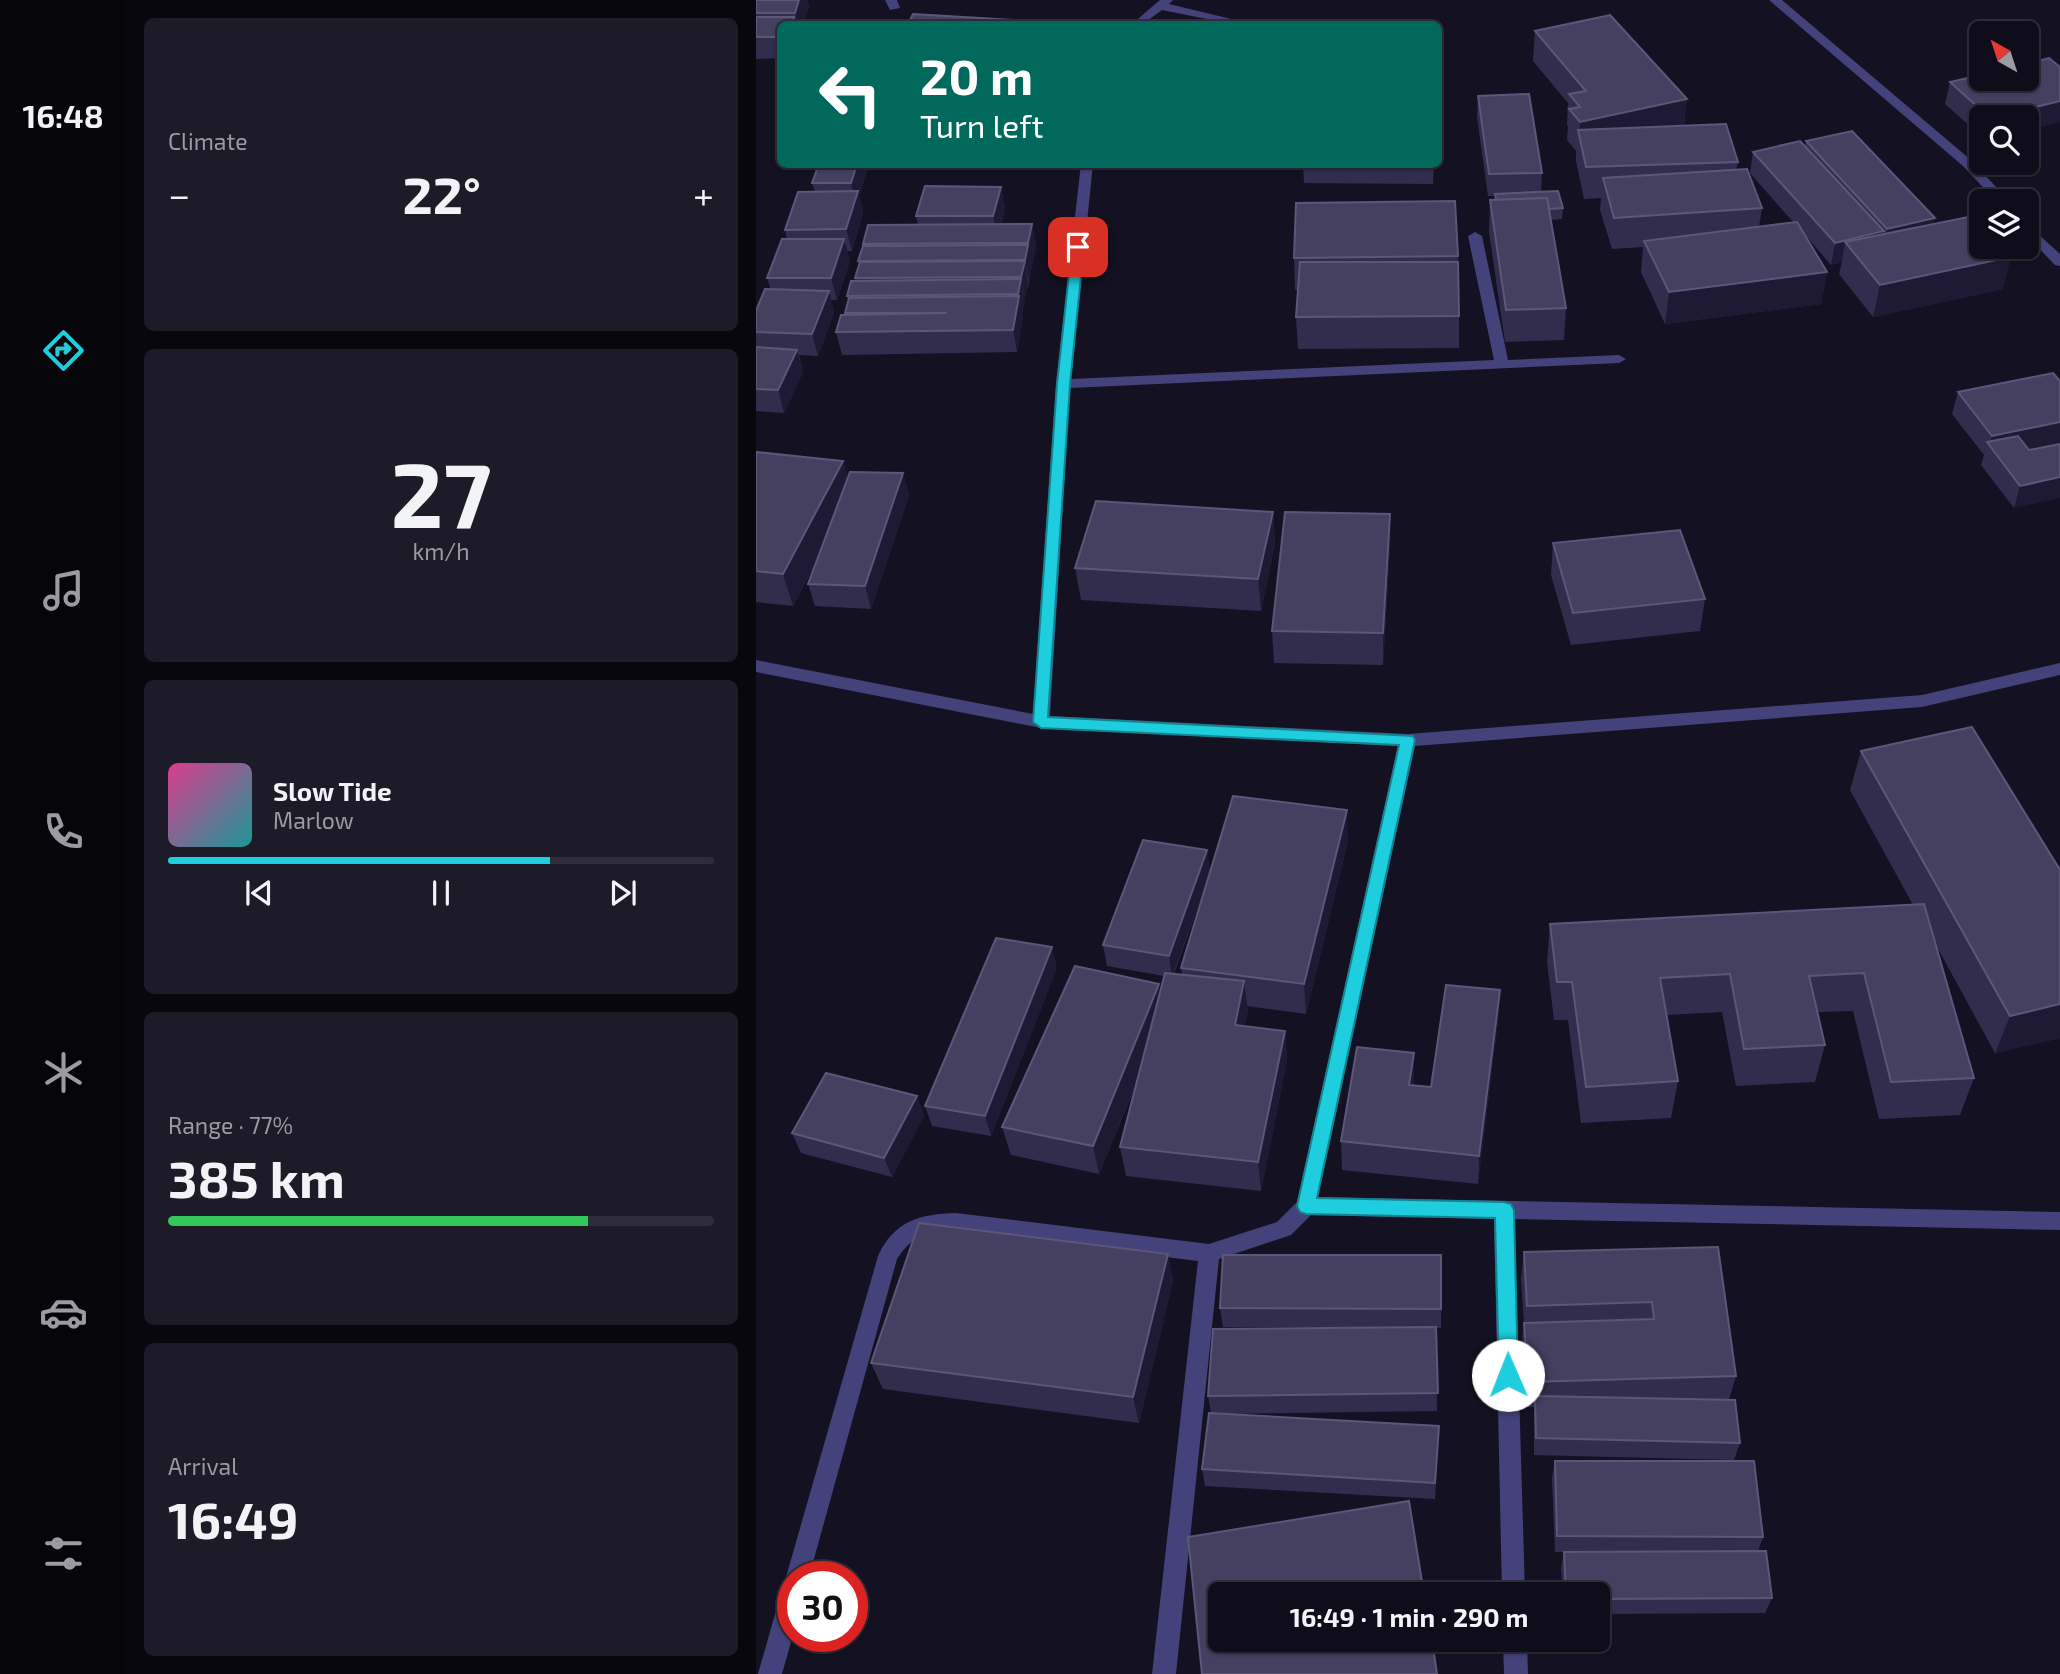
<!DOCTYPE html>
<meta charset="utf-8">
<style>
:root{--surface:#0f0d1a;--page:#1d1b27;--text:#f1f3f6;--muted:#9b9ca2;--line:#2f2d39;--accent:#1ecdde}
body{margin:0;font-family:"Exo 2",sans-serif;background:var(--page);color:var(--text);height:100vh;display:flex;flex-direction:column;font-size:26px;white-space:nowrap}
*{box-sizing:border-box;margin:0}
p{font-size:23px;color:var(--muted)}
.icon{flex:none;width:38px;height:38px;fill:none;stroke:currentColor;stroke-width:2;stroke-linecap:round;stroke-linejoin:round}
.map{position:relative;flex:1;overflow:hidden}
.details{display:flex;flex-direction:column;gap:18px;padding:18px;background:#08070e;width:630px}
.details>*{flex:none}
.guide{position:absolute;left:21px;top:21px;width:665px;height:147px;border-radius:10px;box-shadow:0 2px 5px #0004,0 0 0 2px var(--line);background:#00695c;color:#fff;overflow:hidden}
.needle{width:46px;rotate:321deg}
.fabs{position:absolute;left:1213px;top:21px;display:grid;gap:14px}
.fabs a{display:grid;place-items:center;width:70px;height:70px;border-radius:10px;background:var(--surface);box-shadow:0 2px 5px #0004,0 0 0 2px var(--line);font-size:35px}
.speed{position:absolute;left:21px;top:1561px;display:flex;gap:14px;font-size:35px;font-weight:700;text-align:center}
.speed>*{display:grid;place-content:center;width:91px;height:91px;border-radius:50%;background:var(--surface);box-shadow:0 2px 5px #0004,0 0 0 2px var(--line);line-height:1}
.speed .limit{border:10px solid #d22;background:#fff;color:#111}
.pin{position:absolute;display:grid;place-items:center;width:60px;height:60px;color:#fff;margin:-30px;border-radius:14px;box-shadow:0 4px 10px #0006}
.me{position:absolute;width:77px;margin:-38px;rotate:359deg;stroke-linejoin:round;filter:drop-shadow(0 0 5px #0008)}
.turn{display:flex;align-items:center;gap:24px;height:147px;padding:0 28px;font-size:32px}
.turn .icon{width:91px;height:91px;stroke-width:2.5}
.turn b{display:block;font-size:49px;line-height:60px}
.big{font-size:52px;font-weight:700;line-height:1.1}
.details .tile{flex:1;display:flex;flex-direction:column;justify-content:center;gap:10px;min-width:0;padding:0 24px;border-radius:10px;background:var(--page)}
.details .dial{align-items:center;gap:0}
.dial b{font-size:91px;line-height:1}
.song{display:flex;align-items:center;gap:21px}
.cover{width:84px;height:84px;border-radius:10px;background:linear-gradient(135deg,hsl(330 70% 55%),hsl(180 70% 35%))}
.played{height:7px;border-radius:4px;background:linear-gradient(90deg,var(--accent) 70%,var(--line) 70%)}
.keys{display:flex;justify-content:space-around;direction:ltr}
.heat{display:flex;justify-content:space-between;align-items:center;font-size:38px;direction:ltr}
.charge{height:10px;border-radius:5px;background:linear-gradient(90deg,#34c759 77%,var(--line) 0)}
.trip{position:absolute;left:452px;top:1582px;width:402px;height:70px;border-radius:10px;background:var(--surface);box-shadow:0 2px 5px #0004,0 0 0 2px var(--line);font-weight:700;line-height:70px;text-align:center}
main{display:flex;flex:1;min-height:0}
.menu{display:flex;flex-direction:column;width:126px;justify-content:space-around;align-items:center;background:#06050a;color:var(--muted)}
.menu .icon{width:49px;height:49px}
.menu .on{color:var(--accent)}
.menu b{font-size:32px;color:var(--text)}
.map>svg:first-child{display:block}
.lines{fill:none;stroke-linecap:round;stroke-linejoin:round}
.minor{fill:#44427a;fill-rule:evenodd}
.wall{fill:#332d4d}
.shaded-wall{fill:#1f1a34}
.building{fill:#453f60;stroke:#5c5778;stroke-width:2}
.route{fill:#1ecdde;stroke:#148590;stroke-width:2}
</style>
<main>
<nav class="menu">
<b>16:48</b>
<svg class="icon on" aria-label="directions" viewBox="0 0 24 24"><path d="M12 3l9 9-9 9-9-9zM9 14v-3h6M13 9l2 2-2 2"/></svg>
<svg class="icon" aria-label="music" viewBox="0 0 24 24"><path d="M9 18V5l10-2v13"/><circle cx="6" cy="18" r="3"/><circle cx="16" cy="16" r="3"/></svg>
<svg class="icon" aria-label="phone" viewBox="0 0 24 24"><path d="M5 4h4l2 5-3 2q2 4 5 5l2-3 5 2v4C11 20 4 13 5 4z"/></svg>
<svg class="icon" aria-label="climate" viewBox="0 0 24 24"><path d="M12 3v18M4 7l16 10M4 17L20 7"/></svg>
<svg class="icon" aria-label="car" viewBox="0 0 24 24"><path d="M5 17H2v-5l4-1 3-4h7l3 4 3 1v5h-3M9 17h6M6 11h13"/><circle cx="7" cy="17" r="2"/><circle cx="17" cy="17" r="2"/></svg>
<svg class="icon" aria-label="filters" viewBox="0 0 24 24"><path d="M4 7h16M4 17h16"/><circle cx="9" cy="7" r="2"/><circle cx="15" cy="17" r="2"/></svg>
</nav>
<section class="details">
<div class="tile"><p>Climate</p>
<div class="heat"><a>−</a><b class="big">22°</b><a>+</a></div>
</div>
<div class="tile dial"><b>27</b><p>km/h</p></div>
<div class="tile">
<div class="song"><i class="cover"></i><div><b>Slow Tide</b><p>Marlow</p></div></div>
<div class="played"></div>
<div class="keys"><svg class="icon" aria-label="previous" viewBox="0 0 24 24"><path d="M18 5L8 12l10 7zM5 5v14"/></svg><svg class="icon" aria-label="pause" viewBox="0 0 24 24"><path d="M8 5v14M16 5v14"/></svg><svg class="icon" aria-label="next" viewBox="0 0 24 24"><path d="M6 5l10 7-10 7zM19 5v14"/></svg></div>
</div>
<div class="tile"><p>Range · 77%</p><b class="big">385 km</b><div class="charge"></div></div>
<div class="tile"><p>Arrival</p><b class="big">16:49</b></div>
</section>
<div class="map">
<svg width="1304" height="1674" viewBox="0 0 1304 1674">
<rect width="100%" height="100%" fill="#141122"/>
<g class="lines">
<g class="minor">
<polygon points="129,0 141,0 144,8 134,10"/>
<polygon points="404,0 417,0 413,4 496,24 476,24 406,10 387,24 376,24"/>
<polygon points="1013,0 1026,0 1215,160 1253,201 1240,201 1207,166"/>
<path d="M 325,164 L 337,164 L 315,379 L 738,360 L 712,236 L 719,232 L 726,236 L 752,360 L 863,355 L 870,359 L 863,363 L 314,388 L 294,716 L 652,734 L 1166,695 L 1304,663 L 1304,675 L 1166,707 L 659,746 L 562,1197 L 1304,1212 L 1304,1230 L 758,1219 L 769,1594 L 746,1594 L 738,1219 L 555,1215 L 535,1235 L 463,1259 L 420,1674 L 396,1674 L 442,1261 L 200,1231 C 170,1232 159,1233 141,1259 L 53,1577 L 37,1577 L 37,1635 L 26,1674 L 2,1674 L 25,1593 L 32,1583 L 30,1577 L 122,1256 C 138,1221 164,1214 200,1213 L 453,1244 L 521,1222 L 541,1202 L 642,746 L 285,728 L 0,672 L 0,660 L 277,714 L 300,384 Z"/>
<polygon points="1270,223 1304,254 1304,266 1299,265 1270,235"/>
<polygon points="747,1640 771,1640 772,1674 748,1674"/>
</g>
</g>
<g class="wall">
<polygon points="0,0 51,0 53,7 47,24 24,24 24,58 0,59"/>
<polygon points="779,31 931,99 928,125 982,162 980,170 1006,208 1003,227 1037,222 994,173 997,152 1049,147 1050,141 1177,224 1247,289 1117,317 1083,274 1086,262 1075,265 1050,236 1071,272 1065,304 909,324 885,272 887,247 856,249 844,210 845,198 828,199 820,161 820,151 811,140 812,127 811,125 812,103 777,61"/>
<polygon points="1304,67 1304,122 1270,130 1270,117 1225,117 1225,136 1189,104 1194,82"/>
<polygon points="722,96 786,173 785,192 807,208 806,219 795,220 810,308 808,340 749,342 733,232 734,200 739,200 739,196 732,196 721,117"/>
<polygon points="63,164 113,164 103,195 107,213 96,251 91,251 94,261 81,300 75,300 78,313 62,356 43,355 47,372 28,413 0,411 0,311 15,290 11,278 31,239 29,230 59,192 56,183"/>
<polygon points="547,164 678,164 677,184 548,183"/>
<polygon points="245,187 249,209 245,225 276,224 280,246 273,282 268,299 266,314 267,318 261,352 86,355 80,332 89,315 92,301 91,296 100,281 99,278 103,265 102,261 107,246 107,244 162,225 160,216"/>
<polygon points="702,256 703,316 703,348 542,349 540,317 542,290 539,290 538,258"/>
<polygon points="1304,381 1304,443 1272,449 1304,444 1258,508 1225,465 1228,455 1196,414 1202,392"/>
<polygon points="0,452 87,461 92,478 147,473 153,496 115,609 59,606 52,584 60,562 37,606 0,602"/>
<polygon points="517,512 519,544 505,611 325,600 319,568"/>
<polygon points="634,514 634,546 627,665 518,663 516,631"/>
<polygon points="797,543 949,599 944,631 815,645 795,575"/>
<polygon points="1105,751 1304,1038 1239,1053 1181,947 1218,1078 1204,1115 1123,1119 1097,1011 1062,1012 1069,1045 1059,1082 980,1086 966,1012 910,1015 922,1081 915,1118 825,1123 812,1020 798,1020 791,962 794,924 1157,905 1094,790"/>
<polygon points="592,841 550,1014 491,1006 492,1011 488,1026 529,1031 531,1060 505,1191 370,1176 364,1147 381,1082 343,1174 255,1155 246,1127 404,990 408,976 351,966 347,945 451,850 454,872 418,974 426,975 425,968"/>
<polygon points="301,968 235,1136 176,1126 169,1106"/>
<polygon points="742,1020 722,1184 586,1170 585,1141 658,1053 657,1086 675,1087"/>
<polygon points="161,1096 168,1116 136,1177 45,1153 36,1133"/>
<polygon points="962,1247 980,1376 973,1400 984,1443 978,1460 778,1455 778,1407 769,1407 765,1349 768,1323 765,1279 768,1252"/>
<polygon points="412,1254 417,1281 383,1423 127,1389 115,1363"/>
<polygon points="464,1308 685,1309 685,1328 680,1328 681,1411 464,1414 683,1426 679,1499 449,1486 446,1469 455,1413 452,1396 628,1327 467,1327"/>
<polygon points="799,1461 1007,1537 1002,1551 1016,1598 1009,1613 842,1614 842,1594 807,1594 805,1568 808,1552 799,1552 796,1478"/>
</g>
<g class="shaded-wall">
<polygon points="43,0 51,0 53,7 47,24 41,24 39,13"/>
<polygon points="931,99 927,130 823,136 824,122"/>
<polygon points="1304,101 1304,122 1270,130 1270,117 1239,117"/>
<polygon points="101,164 113,164 103,195 107,213 96,251 90,229 99,202 95,183"/>
<polygon points="245,187 249,209 241,238 237,216"/>
<polygon points="1179,218 1174,240 1126,251 1131,229"/>
<polygon points="276,224 280,246 273,282 269,260"/>
<polygon points="1128,231 1123,253 1089,242 1086,262 1075,265 1079,243"/>
<polygon points="88,239 94,261 81,300 75,278"/>
<polygon points="1255,257 1247,289 1117,317 1124,285"/>
<polygon points="269,261 272,283 269,299 265,277"/>
<polygon points="1071,272 1065,304 909,324 913,292"/>
<polygon points="265,279 269,301 266,314 267,318 261,352 257,330"/>
<polygon points="73,291 78,313 62,356 56,334"/>
<polygon points="41,350 47,372 28,413 22,390"/>
<polygon points="1304,422 1304,443 1242,456 1233,445 1236,436"/>
<polygon points="87,461 96,493 37,606 27,574"/>
<polygon points="147,473 153,496 115,609 109,586"/>
<polygon points="1304,477 1304,498 1258,508 1264,486"/>
<polygon points="517,512 519,544 505,611 502,579"/>
<polygon points="634,514 634,546 627,665 627,633"/>
<polygon points="591,810 592,841 550,1014 548,984"/>
<polygon points="451,850 454,872 416,977 413,956"/>
<polygon points="296,947 301,968 235,1136 229,1116"/>
<polygon points="488,981 492,1011 482,1055 479,1025"/>
<polygon points="403,984 408,1014 343,1174 337,1146"/>
<polygon points="744,990 742,1020 722,1184 723,1156"/>
<polygon points="1304,1004 1304,1038 1239,1053 1254,1016"/>
<polygon points="529,1031 531,1060 505,1191 502,1162"/>
<polygon points="658,1053 658,1083 653,1115 653,1085"/>
<polygon points="161,1096 168,1116 136,1177 128,1158"/>
<polygon points="412,1254 417,1281 383,1423 377,1397"/>
</g>
<g class="building">
<polygon points="0,0 43,0 39,13 0,13"/>
<polygon points="157,14 311,23 310,24 152,24"/>
<polygon points="854,15 931,99 824,122 813,109 824,107 813,94 830,91 779,31"/>
<polygon points="0,17 38,17 35,24 24,24 24,37 0,37"/>
<polygon points="1293,58 1304,67 1304,101 1239,117 1233,117 1194,82 1225,75 1225,79 1270,79 1270,64"/>
<polygon points="773,94 786,173 733,174 722,96"/>
<polygon points="970,124 982,162 830,167 822,130"/>
<polygon points="1096,131 1179,218 1131,229 1050,141"/>
<polygon points="1044,141 1128,231 1079,243 997,152"/>
<polygon points="63,164 101,164 95,183 56,183"/>
<polygon points="991,169 1006,208 858,218 847,178"/>
<polygon points="169,186 245,187 237,216 160,216"/>
<polygon points="102,191 90,229 29,230 42,192"/>
<polygon points="802,191 807,208 793,209 791,198 740,200 739,194"/>
<polygon points="791,198 810,308 750,310 734,200"/>
<polygon points="699,201 702,256 538,258 540,203"/>
<polygon points="1217,216 1225,224 1225,247 1245,247 1255,257 1124,285 1089,242"/>
<polygon points="1041,222 1071,272 913,292 888,241"/>
<polygon points="276,224 272,243 107,244 112,225"/>
<polygon points="26,239 88,239 75,278 11,278"/>
<polygon points="272,245 269,260 102,261 107,246"/>
<polygon points="269,261 265,277 99,278 104,262"/>
<polygon points="544,262 702,262 703,316 540,317"/>
<polygon points="265,279 262,294 91,296 95,281"/>
<polygon points="9,289 73,291 56,334 0,332 0,311"/>
<polygon points="263,296 257,330 80,332 85,315 191,313 89,313 93,298"/>
<polygon points="0,347 41,350 22,390 0,389"/>
<polygon points="1297,373 1304,381 1304,422 1236,436 1202,392"/>
<polygon points="1262,436 1273,450 1304,444 1304,477 1264,486 1231,442"/>
<polygon points="0,452 87,461 27,574 0,571"/>
<polygon points="94,472 147,473 109,586 52,584"/>
<polygon points="340,501 517,512 502,579 319,568"/>
<polygon points="529,512 634,514 627,633 516,631"/>
<polygon points="924,530 949,599 817,613 797,543"/>
<polygon points="1216,727 1304,870 1304,1004 1254,1016 1105,751"/>
<polygon points="477,796 591,810 548,984 425,968"/>
<polygon points="387,840 451,850 413,956 347,945"/>
<polygon points="1168,904 1218,1078 1135,1082 1108,973 1053,976 1069,1045 988,1049 974,974 904,978 922,1081 830,1087 816,982 801,982 794,924"/>
<polygon points="240,938 296,947 229,1116 169,1106"/>
<polygon points="319,966 403,984 337,1146 246,1127"/>
<polygon points="409,973 488,981 479,1025 529,1031 502,1162 364,1147"/>
<polygon points="690,985 744,990 723,1156 585,1141 601,1047 658,1053 653,1085 675,1087"/>
<polygon points="70,1073 161,1096 128,1158 36,1133"/>
<polygon points="163,1223 412,1254 377,1397 115,1363"/>
<polygon points="962,1247 980,1376 772,1382 768,1323 898,1319 896,1302 771,1306 768,1252"/>
<polygon points="467,1255 685,1255 685,1309 464,1308"/>
<polygon points="680,1327 682,1393 452,1396 457,1329"/>
<polygon points="779,1396 979,1400 984,1443 780,1438"/>
<polygon points="453,1413 683,1426 679,1483 446,1469"/>
<polygon points="799,1461 998,1461 1007,1537 801,1536"/>
<polygon points="653,1501 668,1594 464,1594 464,1640 676,1640 681,1674 446,1674 432,1537"/>
<polygon points="1010,1551 1016,1598 842,1599 842,1594 810,1594 808,1552"/>
</g>
<polygon class="route" points="322,243 328,247 314,384 292,717 657,736 659,740 561,1198 748,1202 755,1204 758,1210 762,1375 759,1381 752,1384 746,1381 743,1375 739,1218 550,1214 544,1212 541,1206 643,745 285,728 277,722 301,384 316,247"/>
</svg>
<div class="fabs">
<a><svg class="needle" viewBox="-14 -14 28 28"><path d="M0-13l5 13h-10z" fill="#e53935"/><path d="M0 13l5-13h-10z" fill="#9b9ca2"/></svg></a>
<a><svg class="icon" aria-label="search" viewBox="0 0 24 24"><circle cx="10" cy="10" r="6"/><path d="M15 15l6 6"/></svg></a>
<a><svg class="icon" aria-label="layers" viewBox="0 0 24 24"><path d="M12 4l9 5-9 5-9-5zM3 14l9 5 9-5"/></svg></a>
</div>
<div class="speed"><div class="limit">30</div></div>
<div class="pin" style="left:322px;top:247px;background:#d93025"><svg class="icon" aria-label="arrive" viewBox="0 0 24 24"><path d="M6 21V4h12l-3 4 3 4H6"/></svg></div>
<svg class="me" style="left:752px;top:1375px" viewBox="-20 -20 40 40"><circle r="19" fill="#fff"/><path d="M0-13L10 11 0 6-10 11z" fill="#1ecdde"/></svg>
<div class="trip">16:49 · 1 min · 290 m</div>
<div class="guide">
<div class="turn"><svg class="icon" aria-label="left" viewBox="0 0 24 24"><path d="M17 20v-9H6M10 6l-5 5 5 5"/></svg><div><b>20 m</b>Turn left</div></div>
</div>
</div>
</main>
